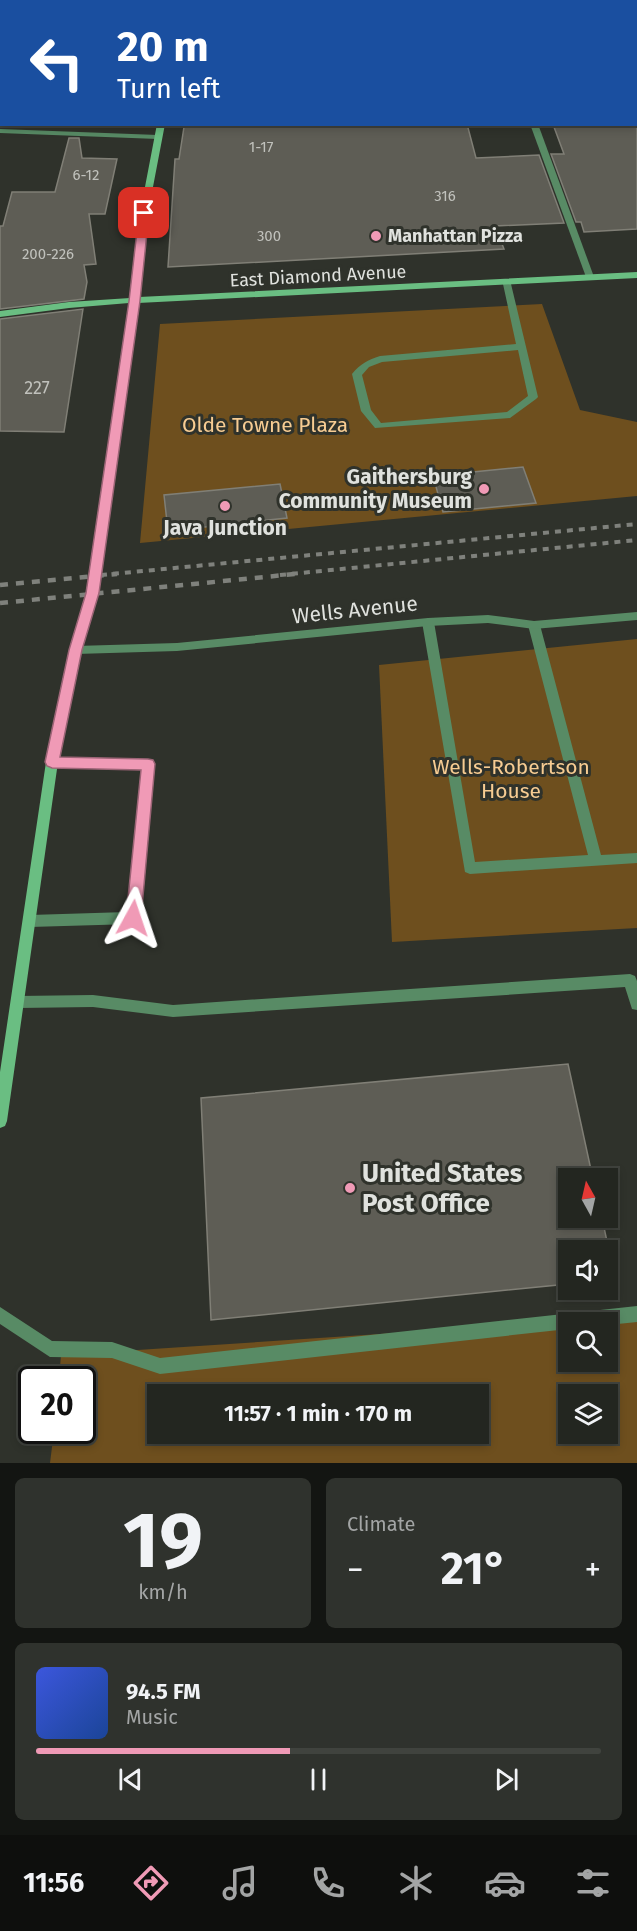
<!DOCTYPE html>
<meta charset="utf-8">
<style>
:root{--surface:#232620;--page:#2f322d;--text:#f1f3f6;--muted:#a3a5a5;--line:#40433e;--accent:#f09ab6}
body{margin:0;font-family:"Fira Sans",sans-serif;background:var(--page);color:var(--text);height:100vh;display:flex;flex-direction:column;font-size:22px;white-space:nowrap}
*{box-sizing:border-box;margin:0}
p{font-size:20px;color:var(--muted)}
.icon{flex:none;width:33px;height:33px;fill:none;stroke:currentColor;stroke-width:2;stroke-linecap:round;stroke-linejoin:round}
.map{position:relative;height:1463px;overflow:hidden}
.details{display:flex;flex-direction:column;gap:15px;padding:15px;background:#131512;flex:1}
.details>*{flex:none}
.guide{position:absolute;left:0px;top:0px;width:638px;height:126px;box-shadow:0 3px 9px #0003,0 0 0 2px var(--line);background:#1a4fa0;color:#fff;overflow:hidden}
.needle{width:39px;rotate:352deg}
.controls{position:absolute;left:558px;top:1168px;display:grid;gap:12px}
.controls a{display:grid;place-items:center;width:60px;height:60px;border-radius:0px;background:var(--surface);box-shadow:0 3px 9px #0003,0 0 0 2px var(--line);font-size:30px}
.speed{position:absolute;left:18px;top:1366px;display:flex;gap:12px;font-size:30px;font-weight:700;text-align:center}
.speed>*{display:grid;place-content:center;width:78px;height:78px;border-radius:50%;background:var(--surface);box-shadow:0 3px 9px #0003,0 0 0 2px var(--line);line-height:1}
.speed .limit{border:3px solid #111;border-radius:9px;background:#fff;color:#111}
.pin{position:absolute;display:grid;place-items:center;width:51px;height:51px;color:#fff;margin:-26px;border-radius:12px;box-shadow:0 3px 9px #0006}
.me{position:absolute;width:66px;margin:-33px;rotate:5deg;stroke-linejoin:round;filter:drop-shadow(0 0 4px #0008)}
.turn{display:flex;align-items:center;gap:21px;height:126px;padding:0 18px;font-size:27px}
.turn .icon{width:78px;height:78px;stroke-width:2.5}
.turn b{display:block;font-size:42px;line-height:51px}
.big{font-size:45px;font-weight:700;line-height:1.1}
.details .widget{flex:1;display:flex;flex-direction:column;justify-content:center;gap:9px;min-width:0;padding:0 21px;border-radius:9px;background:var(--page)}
.details .dial{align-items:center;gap:0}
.dial b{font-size:78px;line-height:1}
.song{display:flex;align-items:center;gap:18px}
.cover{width:72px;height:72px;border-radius:9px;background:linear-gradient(135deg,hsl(230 70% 55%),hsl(220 70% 35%))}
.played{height:6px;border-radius:3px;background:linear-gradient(90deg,var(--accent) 45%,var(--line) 45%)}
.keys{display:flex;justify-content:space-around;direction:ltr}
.heat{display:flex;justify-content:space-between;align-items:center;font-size:33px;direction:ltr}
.details .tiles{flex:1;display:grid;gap:15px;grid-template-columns:1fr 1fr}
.widget:last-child{grid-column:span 2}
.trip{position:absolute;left:147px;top:1384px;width:342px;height:60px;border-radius:0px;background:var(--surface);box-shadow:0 3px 9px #0003,0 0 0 2px var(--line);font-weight:700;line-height:60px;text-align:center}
.menu{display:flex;height:96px;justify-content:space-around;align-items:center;background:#0e0f0d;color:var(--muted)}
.menu .icon{width:42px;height:42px}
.menu .selected{color:var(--accent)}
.menu b{font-size:27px;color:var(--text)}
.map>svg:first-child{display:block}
.green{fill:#6e4f1e;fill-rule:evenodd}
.building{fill:#5e5d55;stroke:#807f76;stroke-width:1.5}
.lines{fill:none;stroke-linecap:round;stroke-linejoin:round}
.lane{fill:#588b65;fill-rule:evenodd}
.street{fill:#588b65;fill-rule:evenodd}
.secondary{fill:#6abe82;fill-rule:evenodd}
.rail-far1{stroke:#7f817c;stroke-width:4;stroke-dasharray:6 6;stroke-linecap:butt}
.rail{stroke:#7f817c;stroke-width:4.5;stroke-dasharray:8 8;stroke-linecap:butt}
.route{fill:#f09ab6;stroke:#9c6476;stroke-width:1.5}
.poi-dot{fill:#f09ab6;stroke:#2f322b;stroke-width:2}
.labels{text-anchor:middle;stroke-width:6;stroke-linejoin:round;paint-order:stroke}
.far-number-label{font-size:15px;fill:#c0c1bc}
.far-poi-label{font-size:18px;font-weight:bold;fill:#e0e2de;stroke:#2f322b;text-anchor:start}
.far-street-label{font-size:18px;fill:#e0e2de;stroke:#2f322b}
.number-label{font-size:18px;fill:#c0c1bc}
.park-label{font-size:21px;fill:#f7cc92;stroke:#2f322b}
.poi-label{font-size:21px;font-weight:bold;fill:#e0e2de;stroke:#2f322b;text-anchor:end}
.street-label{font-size:21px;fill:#e0e2de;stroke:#2f322b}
.near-poi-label{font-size:26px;font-weight:bold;fill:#e0e2de;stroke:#2f322b;text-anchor:start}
</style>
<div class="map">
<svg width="637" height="1463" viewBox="0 0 637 1463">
<rect width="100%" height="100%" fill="#2f322b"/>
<g class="green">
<polygon points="542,304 580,410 637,422 637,496 140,543 160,324"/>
<polygon points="637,639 637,928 392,942 379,665"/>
<path d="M 637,1317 L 637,1463 L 50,1463 L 54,1431 L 82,1431 L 82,1380 L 59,1380 L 61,1355 ZM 568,1323 L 608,1323 L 608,1362 L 568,1362 ZM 158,1395 L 478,1395 L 478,1434 L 158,1434 ZM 568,1395 L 608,1395 L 608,1434 L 568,1434 Z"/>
</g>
<g class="building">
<polygon points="237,124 467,124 476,158 539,155 564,223 495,226 504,249 168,267 175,159 179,159 184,127"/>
<polygon points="557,124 637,124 637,229 584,232 581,222 576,222 551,154 564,154 554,127 558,127"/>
<polygon points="69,138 79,138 82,158 117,159 105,214 89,214 96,264 84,265 87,282 84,299 0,309 0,226 3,226 12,192 55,192"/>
<polygon points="83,309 64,432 0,431 0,319"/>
<polygon points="523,467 536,503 443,512 433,476"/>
<polygon points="280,484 287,518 168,531 164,495"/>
<polygon points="568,1064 593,1179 568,1179 568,1218 602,1218 615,1279 608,1280 608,1251 568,1251 568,1284 211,1320 201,1098"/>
</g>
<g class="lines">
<g class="lane">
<rect x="355" y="0" width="8" height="2"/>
<polygon points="530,124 538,124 594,277 593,279 587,279 586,277"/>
<polygon points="0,129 158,135 162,137 158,139 0,133"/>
<path d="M 507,281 L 511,284 L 538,397 L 536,399 L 510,418 L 375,428 L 361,411 L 352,374 C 360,364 368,360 380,356 L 516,344 L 503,284 ZM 518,350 L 528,396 L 507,412 L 381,423 L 371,410 L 362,375 L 369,367 L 382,362 Z"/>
<polygon points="428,618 434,622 475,862 588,855 528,625 534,621 540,625 601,855 637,853 637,863 470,874 465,872 422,622"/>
<polygon points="52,757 152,760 154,764 140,918 138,922 133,924 30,927 25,925 23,921 25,917 30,915 127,912 141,769 52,767 48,766 46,762 48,758"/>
<polygon points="630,974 635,976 637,981 637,1010 632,1009 625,987 173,1017 93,1007 18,1008 13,1006 11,1002 13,998 18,996 93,995 173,1005"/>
<polygon points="637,1306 637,1322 608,1325 608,1323 568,1323 568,1329 160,1374 112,1358 50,1357 0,1324 0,1307 52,1341 112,1342 160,1358"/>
</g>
<g class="street">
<rect x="636" y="4" width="1" height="4"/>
<polygon points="637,612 637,620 534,629 488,623 428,626 177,651 76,654 70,650 76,646 177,643 428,618 488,615 534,621"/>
</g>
<g class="secondary">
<rect x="191" y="0" width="8" height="2"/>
<polygon points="157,124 165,124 148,213 139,297 637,272 637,278 138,303 99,593 82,650 58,762 7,1121 5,1126 0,1128 0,1072 46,762 70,650 87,593 129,303 69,308 0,317 0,311 69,302 130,298 140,213"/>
</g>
<g class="rail-far1">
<polyline points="101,575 637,524"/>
<polyline points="280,575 637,540"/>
</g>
<g class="rail">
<polyline points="0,585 117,574"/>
<polyline points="0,603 295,574"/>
</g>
</g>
<polygon class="route" points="144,210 149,213 140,301 99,593 82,650 60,757 148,759 153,760 155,764 141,918 139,923 133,925 128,923 126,918 141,770 52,768 47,766 45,762 69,650 86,593 129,301 139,213"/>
<g class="poi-dot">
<circle cx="376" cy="236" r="6"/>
<circle cx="484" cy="489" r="6"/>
<circle cx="225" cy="506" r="6"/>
<circle cx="350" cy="1188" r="6"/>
</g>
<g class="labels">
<g class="far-number-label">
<text x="261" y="152">1-17</text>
<text x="86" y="180">6-12</text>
<text x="445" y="201">316</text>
<text x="269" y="241">300</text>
<text x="48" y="259">200-226</text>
</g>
<g class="far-poi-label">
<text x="388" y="242">Manhattan Pizza</text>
</g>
<g class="far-street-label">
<text transform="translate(318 276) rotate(-3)" y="6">East Diamond Avenue</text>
</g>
<g class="number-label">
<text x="37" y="394">227</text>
</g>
<g class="park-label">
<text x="265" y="432">Olde Towne Plaza</text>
<text x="511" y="774">Wells-Robertson<tspan x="511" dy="24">House</tspan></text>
</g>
<g class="poi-label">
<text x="472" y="484">Gaithersburg<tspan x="472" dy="24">Community Museum</tspan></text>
<text x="225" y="535" text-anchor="middle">Java Junction</text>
</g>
<g class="street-label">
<text transform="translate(355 610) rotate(-6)" y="7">Wells Avenue</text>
</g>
<g class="near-poi-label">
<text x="362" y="1182">United States<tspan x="362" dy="30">Post Office</tspan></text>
</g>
</g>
</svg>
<div class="controls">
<a><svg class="needle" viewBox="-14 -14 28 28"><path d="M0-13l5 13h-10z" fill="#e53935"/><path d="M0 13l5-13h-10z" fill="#a3a5a5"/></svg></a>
<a><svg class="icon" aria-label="sound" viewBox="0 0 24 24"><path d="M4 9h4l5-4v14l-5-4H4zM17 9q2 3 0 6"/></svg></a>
<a><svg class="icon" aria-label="search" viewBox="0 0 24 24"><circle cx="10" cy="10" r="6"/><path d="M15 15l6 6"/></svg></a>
<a><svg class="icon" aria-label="layers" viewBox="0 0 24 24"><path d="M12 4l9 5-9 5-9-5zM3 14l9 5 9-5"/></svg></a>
</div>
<div class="speed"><div class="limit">20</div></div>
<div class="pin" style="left:144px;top:213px;background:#d93025"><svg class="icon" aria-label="arrive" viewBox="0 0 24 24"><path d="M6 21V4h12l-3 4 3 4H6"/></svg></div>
<svg class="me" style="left:133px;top:918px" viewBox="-20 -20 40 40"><path d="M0-17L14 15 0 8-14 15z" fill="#f09ab6" stroke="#fff" stroke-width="4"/></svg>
<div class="trip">11:57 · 1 min · 170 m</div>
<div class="guide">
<div class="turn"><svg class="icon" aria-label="left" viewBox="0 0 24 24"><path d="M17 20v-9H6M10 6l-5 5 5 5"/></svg><div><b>20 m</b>Turn left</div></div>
</div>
</div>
<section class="details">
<div class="tiles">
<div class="widget dial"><b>19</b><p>km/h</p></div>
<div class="widget"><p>Climate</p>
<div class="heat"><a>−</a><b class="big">21°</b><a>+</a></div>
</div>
<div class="widget">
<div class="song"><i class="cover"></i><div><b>94.5 FM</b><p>Music</p></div></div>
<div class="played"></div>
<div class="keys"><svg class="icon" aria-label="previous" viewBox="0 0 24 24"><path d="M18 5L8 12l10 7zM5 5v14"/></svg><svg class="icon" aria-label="pause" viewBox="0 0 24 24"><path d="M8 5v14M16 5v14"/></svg><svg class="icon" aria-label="next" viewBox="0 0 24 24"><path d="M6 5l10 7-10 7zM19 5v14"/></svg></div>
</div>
</div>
</section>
<nav class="menu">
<b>11:56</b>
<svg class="icon selected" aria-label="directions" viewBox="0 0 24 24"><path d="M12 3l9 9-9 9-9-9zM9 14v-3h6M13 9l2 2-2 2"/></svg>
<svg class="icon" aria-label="music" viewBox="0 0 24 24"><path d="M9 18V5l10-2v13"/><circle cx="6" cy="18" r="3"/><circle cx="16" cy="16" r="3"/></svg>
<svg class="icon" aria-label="phone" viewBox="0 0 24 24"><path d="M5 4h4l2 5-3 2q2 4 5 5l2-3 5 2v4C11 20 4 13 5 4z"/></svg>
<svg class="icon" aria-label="climate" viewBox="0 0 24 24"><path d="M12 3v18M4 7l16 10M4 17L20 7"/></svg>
<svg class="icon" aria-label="car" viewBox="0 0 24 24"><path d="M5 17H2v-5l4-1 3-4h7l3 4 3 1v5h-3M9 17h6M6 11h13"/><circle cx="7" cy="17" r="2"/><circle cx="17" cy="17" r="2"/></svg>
<svg class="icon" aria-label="filters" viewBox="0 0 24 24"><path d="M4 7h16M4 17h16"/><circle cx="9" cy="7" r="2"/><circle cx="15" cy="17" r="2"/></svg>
</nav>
